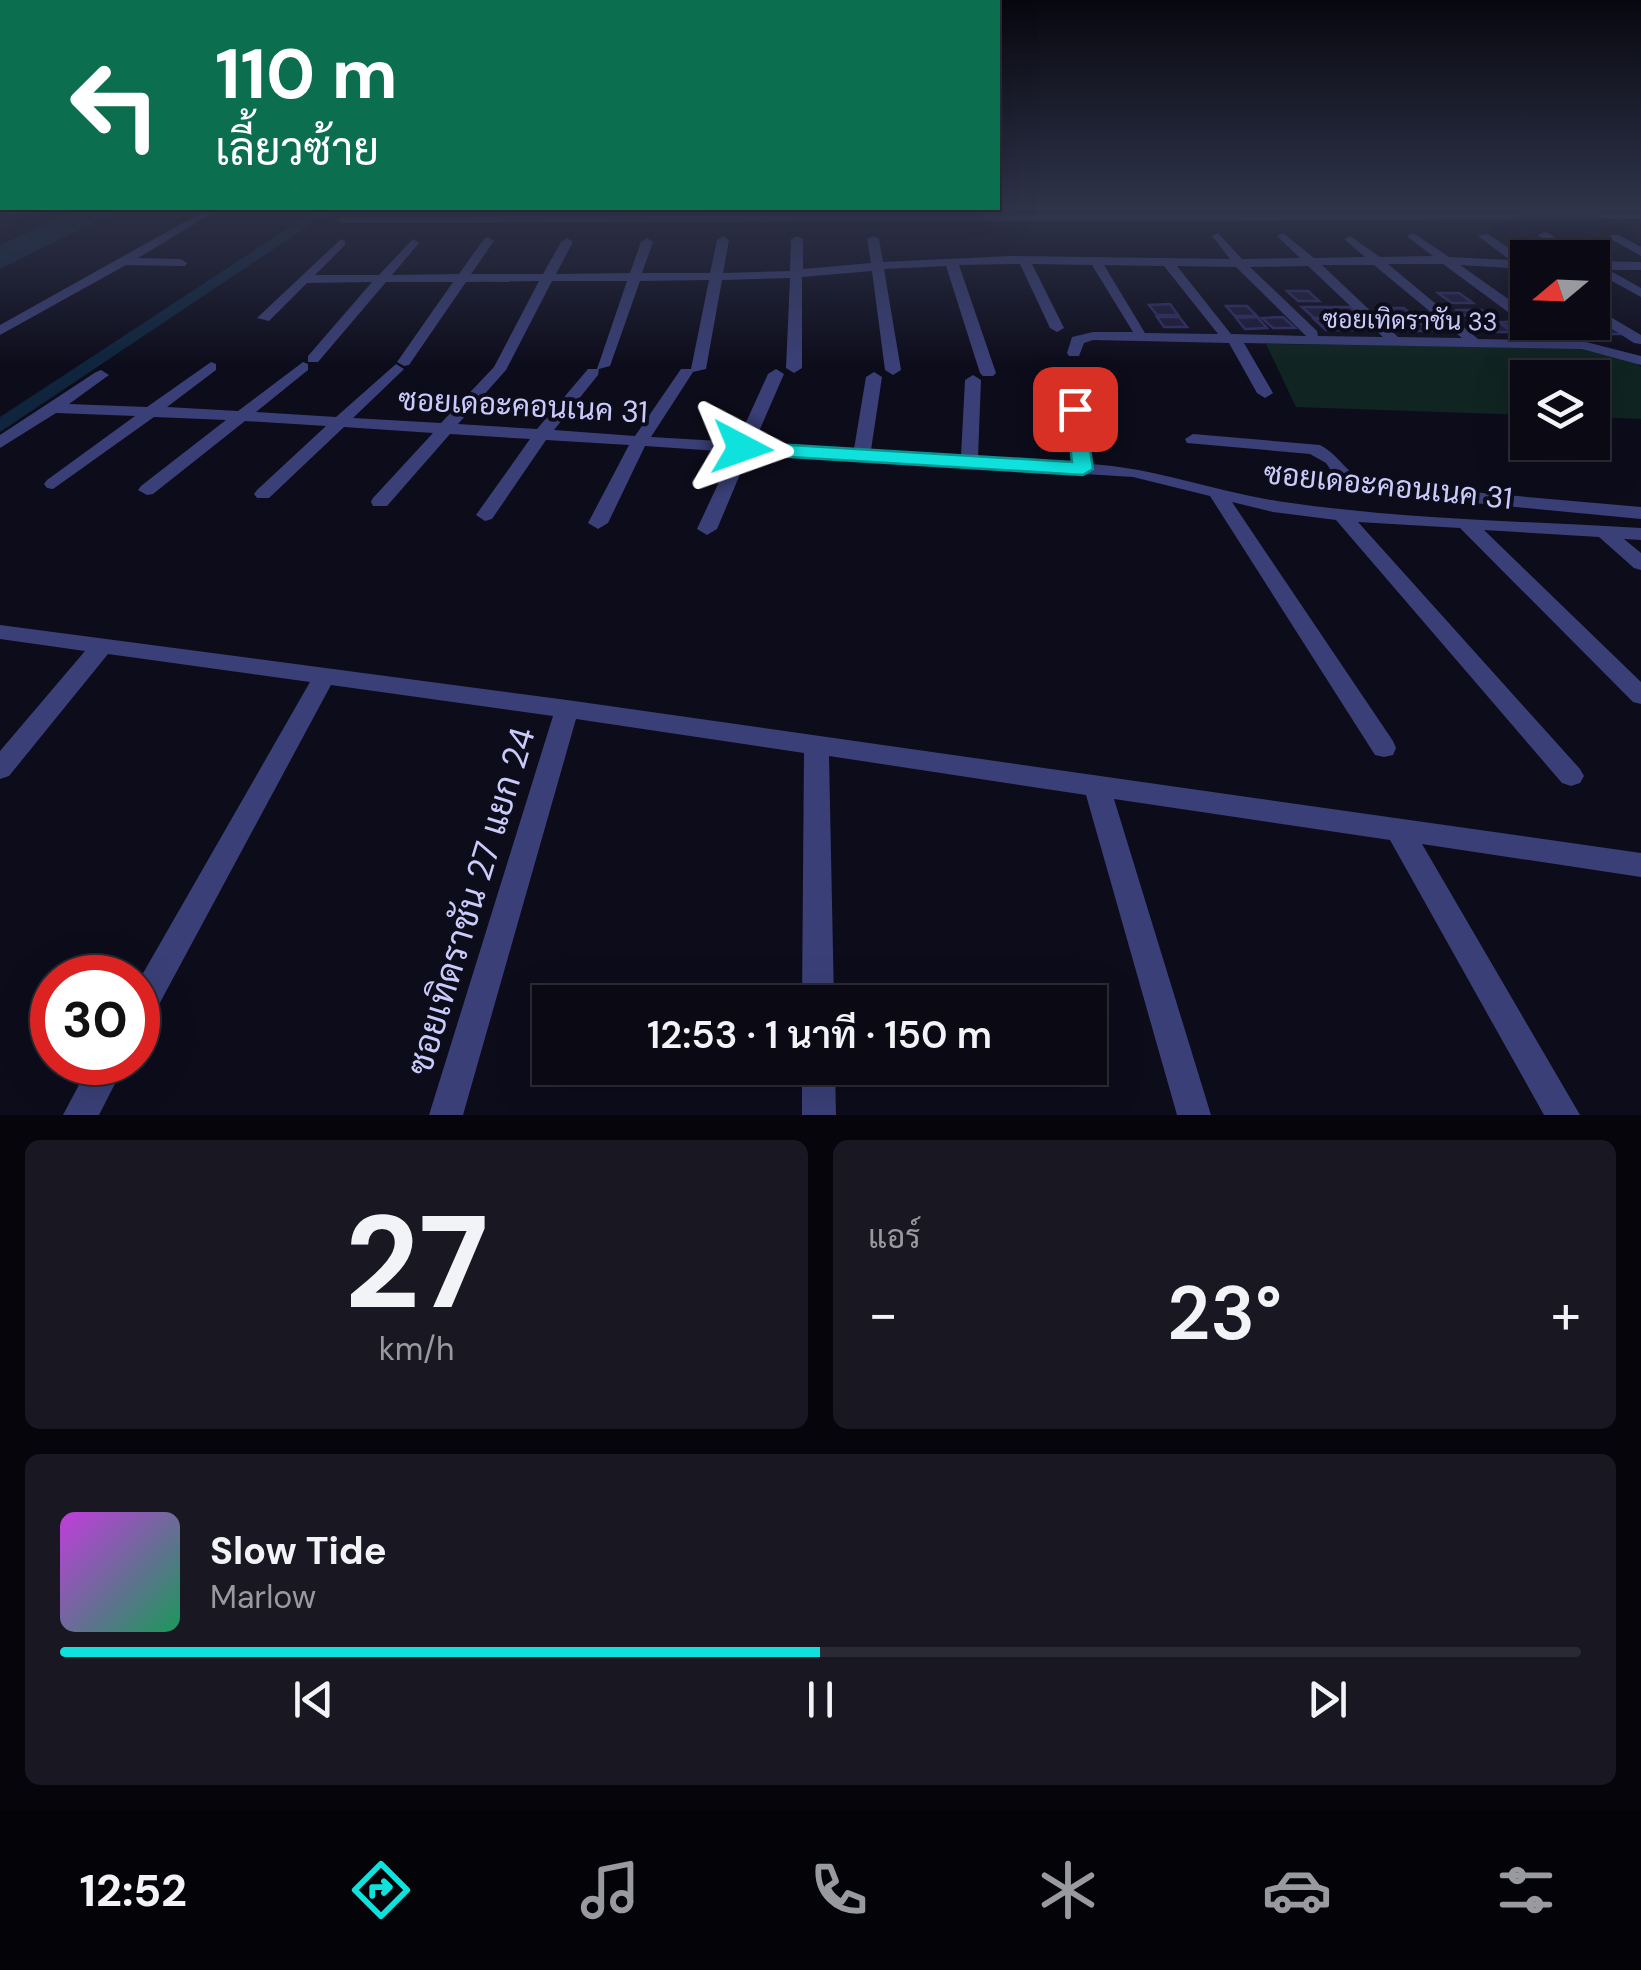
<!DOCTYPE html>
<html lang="th">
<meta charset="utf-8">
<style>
:root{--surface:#0a0914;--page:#181722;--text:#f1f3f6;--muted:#999aa0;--line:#2a2a34;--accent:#0fe2dd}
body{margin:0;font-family:"DM Sans",Sarabun,sans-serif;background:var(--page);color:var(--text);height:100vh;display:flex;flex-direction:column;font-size:38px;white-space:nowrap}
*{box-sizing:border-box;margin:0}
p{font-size:32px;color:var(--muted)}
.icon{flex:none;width:55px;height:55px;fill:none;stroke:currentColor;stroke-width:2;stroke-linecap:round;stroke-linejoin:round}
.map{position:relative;height:1115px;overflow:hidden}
.sheet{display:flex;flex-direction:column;gap:25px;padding:25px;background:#06050b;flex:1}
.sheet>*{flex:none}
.banner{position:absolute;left:0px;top:0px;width:1000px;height:210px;box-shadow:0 10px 40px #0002,0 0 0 2px var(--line);background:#0b6e4f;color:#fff;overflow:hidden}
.needle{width:65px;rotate:251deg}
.controls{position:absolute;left:1510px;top:240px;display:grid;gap:20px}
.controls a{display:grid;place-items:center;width:100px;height:100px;border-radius:0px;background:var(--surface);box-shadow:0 10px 40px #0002,0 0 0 2px var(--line);font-size:50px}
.speed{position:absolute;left:30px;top:955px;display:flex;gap:20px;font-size:50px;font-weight:700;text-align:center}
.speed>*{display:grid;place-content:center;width:130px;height:130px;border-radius:50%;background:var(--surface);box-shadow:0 10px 40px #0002,0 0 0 2px var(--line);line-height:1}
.speed .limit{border:15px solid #d22;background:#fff;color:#111}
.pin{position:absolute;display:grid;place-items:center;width:85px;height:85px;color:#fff;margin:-42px;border-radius:20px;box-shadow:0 5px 15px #0006}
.me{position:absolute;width:110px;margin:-55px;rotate:94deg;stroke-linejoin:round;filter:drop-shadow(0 0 8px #0008)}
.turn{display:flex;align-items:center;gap:35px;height:210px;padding:0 50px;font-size:45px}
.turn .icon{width:130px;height:130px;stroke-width:2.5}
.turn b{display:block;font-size:70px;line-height:85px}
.big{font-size:75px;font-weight:600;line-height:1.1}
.sheet .tile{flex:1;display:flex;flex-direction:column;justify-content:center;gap:15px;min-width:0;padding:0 35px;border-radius:15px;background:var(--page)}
.sheet .dial{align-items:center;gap:0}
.dial b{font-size:130px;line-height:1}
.song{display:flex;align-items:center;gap:30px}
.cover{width:120px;height:120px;border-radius:15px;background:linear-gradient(135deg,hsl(290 70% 55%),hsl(150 70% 35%))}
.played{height:10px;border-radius:5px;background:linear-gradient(90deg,var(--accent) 50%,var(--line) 50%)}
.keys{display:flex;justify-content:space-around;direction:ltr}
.heat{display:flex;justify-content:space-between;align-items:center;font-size:55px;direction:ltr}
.sheet .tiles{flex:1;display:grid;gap:25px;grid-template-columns:1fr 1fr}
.tile:last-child{grid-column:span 2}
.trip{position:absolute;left:532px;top:985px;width:575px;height:100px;border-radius:0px;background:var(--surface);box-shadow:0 10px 40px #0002,0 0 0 2px var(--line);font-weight:600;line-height:100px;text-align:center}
.dock{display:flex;height:160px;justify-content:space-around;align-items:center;background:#040408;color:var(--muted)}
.dock .icon{width:70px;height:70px}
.dock .current{color:var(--accent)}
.dock b{font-size:45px;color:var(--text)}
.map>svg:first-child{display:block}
.green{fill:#102421}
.water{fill:#0e253d}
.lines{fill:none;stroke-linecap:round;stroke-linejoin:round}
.canal{fill:#0e253d;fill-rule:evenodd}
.building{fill:#1c1a3a;stroke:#312d65;stroke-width:2.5}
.minor{fill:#3a3f77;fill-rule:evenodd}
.route{fill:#0fe2dd;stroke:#0a9390;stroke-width:2.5}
.labels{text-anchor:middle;stroke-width:8;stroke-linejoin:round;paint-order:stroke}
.far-street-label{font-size:25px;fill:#cacafb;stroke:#0d0c1b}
.street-label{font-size:30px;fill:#cacafb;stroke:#0d0c1b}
.near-street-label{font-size:35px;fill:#cacafb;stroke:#0d0c1b}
</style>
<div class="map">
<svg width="1641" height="1115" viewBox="0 0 1641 1115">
<rect width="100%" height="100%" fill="#0d0c1b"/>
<polygon class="green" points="1266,344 1584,348 1634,361 1641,367 1641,419 1593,417 1592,378 1528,378 1527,415 1296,407"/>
<polygon class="water" points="75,210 118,210 0,269 0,245"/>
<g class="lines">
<polygon class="canal" points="316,210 332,210 0,432 0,417"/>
</g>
<g class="building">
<polygon points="1287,291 1308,291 1319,301 1298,301"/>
<polygon points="1438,293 1459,293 1473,303 1452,303"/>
<polygon points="1170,304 1178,315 1157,315 1149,305"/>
<polygon points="1226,306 1247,306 1257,316 1235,316"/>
<polygon points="1302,307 1325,307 1337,317 1314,318"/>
<polygon points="1328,307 1350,307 1362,317 1340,318"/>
<polygon points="1382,308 1404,308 1416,319 1394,319"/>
<polygon points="1455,310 1482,310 1495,320 1474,320"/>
<polygon points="1157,317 1179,317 1187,327 1164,327"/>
<polygon points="1257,317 1267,328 1245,329 1236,318"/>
<polygon points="1283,317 1295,328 1273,328 1262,318"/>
<polygon points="1337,318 1350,330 1326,330 1314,319"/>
<polygon points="1363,318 1376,329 1354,330 1342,319"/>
<polygon points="1417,320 1430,331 1409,331 1396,321"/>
<polygon points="1474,321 1497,321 1512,332 1489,332"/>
<polygon points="1523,321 1538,332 1517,333 1502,322"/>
<polygon points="1578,323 1596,334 1573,335 1555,324"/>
<polygon points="1582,323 1605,323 1623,334 1600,334"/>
</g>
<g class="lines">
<g class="minor">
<polygon points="206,210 218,210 138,258 181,259 187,263 185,266 126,265 0,335 0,325"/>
<polygon points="1641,213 1641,219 342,223 336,220 342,217"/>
<polygon points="1544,232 1548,233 1586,258 1571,258 1540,237 1538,235"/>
<path d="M 1218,233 L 1242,259 L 1300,258 L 1277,236 L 1283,233 L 1314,258 L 1365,257 L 1344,239 L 1350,236 L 1380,257 L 1433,256 L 1409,238 L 1407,236 L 1413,233 L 1449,257 L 1510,260 L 1478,236 L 1488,234 L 1528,261 L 1528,269 L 1460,265 L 1528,313 L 1528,322 L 1533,323 L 1523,323 L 1443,264 L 1388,264 L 1478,339 L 1582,341 L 1641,356 L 1641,365 L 1582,349 L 1244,343 L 1273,393 L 1265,398 L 1257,393 L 1229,343 L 1093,340 L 1084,343 L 1079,356 L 1069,356 L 1067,353 L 1072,337 L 1093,332 L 1133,332 L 1092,265 L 1032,264 L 1064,328 L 1057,332 L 1050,328 L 1020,264 L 1011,264 L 959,265 L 996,373 L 993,376 L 983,376 L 980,373 L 946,266 L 884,269 L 901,370 L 893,375 L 885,370 L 872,271 L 802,277 L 802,368 L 794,373 L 786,368 L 790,278 L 722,280 L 706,369 L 693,372 L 651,437 L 737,442 L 768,374 L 776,369 L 784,374 L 754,443 L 854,449 L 866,377 L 874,372 L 882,377 L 871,450 L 961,456 L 965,380 L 973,375 L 981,380 L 978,457 L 1073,463 L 1063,379 L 1071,374 L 1079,379 L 1091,464 C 1155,468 1214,491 1277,501 C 1397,519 1520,521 1641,528 L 1641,540 L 1624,539 L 1641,553 L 1641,570 L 1634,568 L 1599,537 L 1484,530 L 1641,682 L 1641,704 L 1633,702 L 1460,528 L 1358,522 L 1580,769 L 1584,776 L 1580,783 L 1571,786 L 1562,783 L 1336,520 L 1273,512 L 1232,502 L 1393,741 L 1396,748 L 1393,755 L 1384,757 L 1375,755 L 1210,496 L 1133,477 L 749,453 L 717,529 L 707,535 L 697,529 L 733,452 L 645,446 L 608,523 L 598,529 L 588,523 L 629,445 L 546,440 L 492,519 L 485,521 L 476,515 L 530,439 L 450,434 L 387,506 L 373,506 L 371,502 L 373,498 L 433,433 L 344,427 L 269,498 L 257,498 L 254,494 L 257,490 L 326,426 L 245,421 L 153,494 L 147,495 L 138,490 L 141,486 L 226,420 L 154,417 L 53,489 L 47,488 L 44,484 L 47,480 L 135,416 L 56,413 L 0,448 L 0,435 L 96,372 L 101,370 L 109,375 L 69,404 L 147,407 L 211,362 L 216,364 L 216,370 L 167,407 L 238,411 L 303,362 L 308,364 L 308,370 L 256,412 L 336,417 L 396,364 L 404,369 L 401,372 L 353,418 L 441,423 L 494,367 L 539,281 L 466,282 L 409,365 L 404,366 L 397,362 L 453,282 L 386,282 L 318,362 L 308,362 L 308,356 L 372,282 L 307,283 L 269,321 L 257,318 L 341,239 L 345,241 L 345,245 L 315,275 L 379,275 L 413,239 L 419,243 L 392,275 L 459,274 L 484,239 L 488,237 L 494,241 L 471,274 L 543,274 L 561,242 L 567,238 L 573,242 L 556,274 L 630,273 L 641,242 L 647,238 L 653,242 L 642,273 L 710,273 L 717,240 L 723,236 L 729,240 L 723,273 L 790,271 L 791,239 L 797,236 L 803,239 L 803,269 L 871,263 L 867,239 L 873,236 L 879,239 L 883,262 L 1011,256 L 1230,259 L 1212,236 ZM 1104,265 L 1164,266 L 1218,334 L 1145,333 ZM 1322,265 L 1374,265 L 1462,338 L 1398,337 ZM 1177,266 L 1236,267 L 1306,336 L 1231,334 ZM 1308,266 L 1383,337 L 1318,336 L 1317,331 L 1250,267 ZM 709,280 L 691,369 L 681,369 L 635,436 L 554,430 L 598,375 L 599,369 L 610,366 L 640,281 ZM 552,281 L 627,281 L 597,369 L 588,369 L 537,429 L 458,424 L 506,370 Z"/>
<polygon points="1611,235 1619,235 1641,247 1641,256 1611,239"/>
<polygon points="1592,261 1641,262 1641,270 1609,270 1641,288 1641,297 1592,270"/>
<polygon points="1592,306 1641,335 1641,344 1634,343 1592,316"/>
<path d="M 1193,434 L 1320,445 C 1342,457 1347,476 1370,483 L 1641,507 L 1641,519 L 1369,493 L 1342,486 L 1326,463 L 1310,454 L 1187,443 L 1185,439 Z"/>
<polygon points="0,625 567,700 1641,853 1641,877 1422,844 1580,1115 1544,1115 1390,840 1114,799 1211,1115 1177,1115 1086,795 829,756 834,1002 802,1002 804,753 576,719 463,1115 429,1115 553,716 331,685 149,1023 138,1027 138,982 310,682 108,654 9,776 0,779 0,751 85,651 0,639"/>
<polygon points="91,1062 126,1062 99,1115 63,1115"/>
<polygon points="802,1068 835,1068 836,1115 802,1115"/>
</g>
</g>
<linearGradient id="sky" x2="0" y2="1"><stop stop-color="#07070f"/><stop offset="0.57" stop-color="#2f344a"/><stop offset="1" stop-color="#2f344a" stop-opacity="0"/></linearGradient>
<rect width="1641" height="366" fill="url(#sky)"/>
<polygon class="route" points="1075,404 1084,409 1093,469 1083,475 742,454 733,448 742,442 1072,462 1066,409"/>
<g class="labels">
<g class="far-street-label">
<text transform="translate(1410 320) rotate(1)" y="9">ซอยเทิดราชัน 33</text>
</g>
<g class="street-label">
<text transform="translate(523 406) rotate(3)" y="10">ซอยเดอะคอนเนค 31</text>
<text transform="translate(1388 486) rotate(6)" y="10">ซอยเดอะคอนเนค 31</text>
</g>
<g class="near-street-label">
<text transform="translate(471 901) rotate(-73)" y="12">ซอยเทิดราชัน 27 แยก 24</text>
</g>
</g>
</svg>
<div class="controls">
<a><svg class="needle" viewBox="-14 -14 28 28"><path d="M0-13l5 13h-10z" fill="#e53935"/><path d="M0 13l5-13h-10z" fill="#999aa0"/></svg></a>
<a><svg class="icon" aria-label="layers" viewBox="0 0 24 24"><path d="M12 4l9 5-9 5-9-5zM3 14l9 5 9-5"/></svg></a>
</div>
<div class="speed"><div class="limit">30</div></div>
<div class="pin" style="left:1075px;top:409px;background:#d93025"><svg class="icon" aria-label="arrive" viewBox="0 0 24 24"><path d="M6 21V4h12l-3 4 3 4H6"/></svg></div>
<svg class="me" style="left:742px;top:448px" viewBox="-20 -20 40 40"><path d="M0-17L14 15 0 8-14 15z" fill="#0fe2dd" stroke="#fff" stroke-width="4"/></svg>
<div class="trip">12:53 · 1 นาที · 150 m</div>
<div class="banner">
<div class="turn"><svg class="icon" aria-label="left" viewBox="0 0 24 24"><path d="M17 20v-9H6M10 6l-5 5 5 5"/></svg><div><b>110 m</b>เลี้ยวซ้าย</div></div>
</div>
</div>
<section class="sheet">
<div class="tiles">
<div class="tile dial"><b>27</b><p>km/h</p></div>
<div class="tile"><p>แอร์</p>
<div class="heat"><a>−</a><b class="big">23°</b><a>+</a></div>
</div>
<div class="tile">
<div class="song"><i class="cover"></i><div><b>Slow Tide</b><p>Marlow</p></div></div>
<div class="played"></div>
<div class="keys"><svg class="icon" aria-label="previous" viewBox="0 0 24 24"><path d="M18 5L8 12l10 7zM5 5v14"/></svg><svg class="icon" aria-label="pause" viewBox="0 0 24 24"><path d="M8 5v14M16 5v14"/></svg><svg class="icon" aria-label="next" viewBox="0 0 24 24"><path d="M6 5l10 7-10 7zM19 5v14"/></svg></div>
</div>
</div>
</section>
<nav class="dock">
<b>12:52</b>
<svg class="icon current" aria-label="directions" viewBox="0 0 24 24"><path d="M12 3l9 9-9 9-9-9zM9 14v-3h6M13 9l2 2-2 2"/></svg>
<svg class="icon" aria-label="music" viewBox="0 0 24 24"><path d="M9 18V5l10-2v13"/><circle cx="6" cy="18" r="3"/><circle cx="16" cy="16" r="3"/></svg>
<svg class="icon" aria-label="phone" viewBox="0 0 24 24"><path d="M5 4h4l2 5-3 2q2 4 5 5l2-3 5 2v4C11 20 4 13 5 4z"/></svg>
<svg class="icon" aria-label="climate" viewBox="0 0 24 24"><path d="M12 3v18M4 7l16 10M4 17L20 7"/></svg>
<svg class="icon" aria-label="car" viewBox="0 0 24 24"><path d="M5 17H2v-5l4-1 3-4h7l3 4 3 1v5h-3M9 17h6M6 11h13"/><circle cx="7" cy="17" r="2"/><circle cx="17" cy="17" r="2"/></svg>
<svg class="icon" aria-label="filters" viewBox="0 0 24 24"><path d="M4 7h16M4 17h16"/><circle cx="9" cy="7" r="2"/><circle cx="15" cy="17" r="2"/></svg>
</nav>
